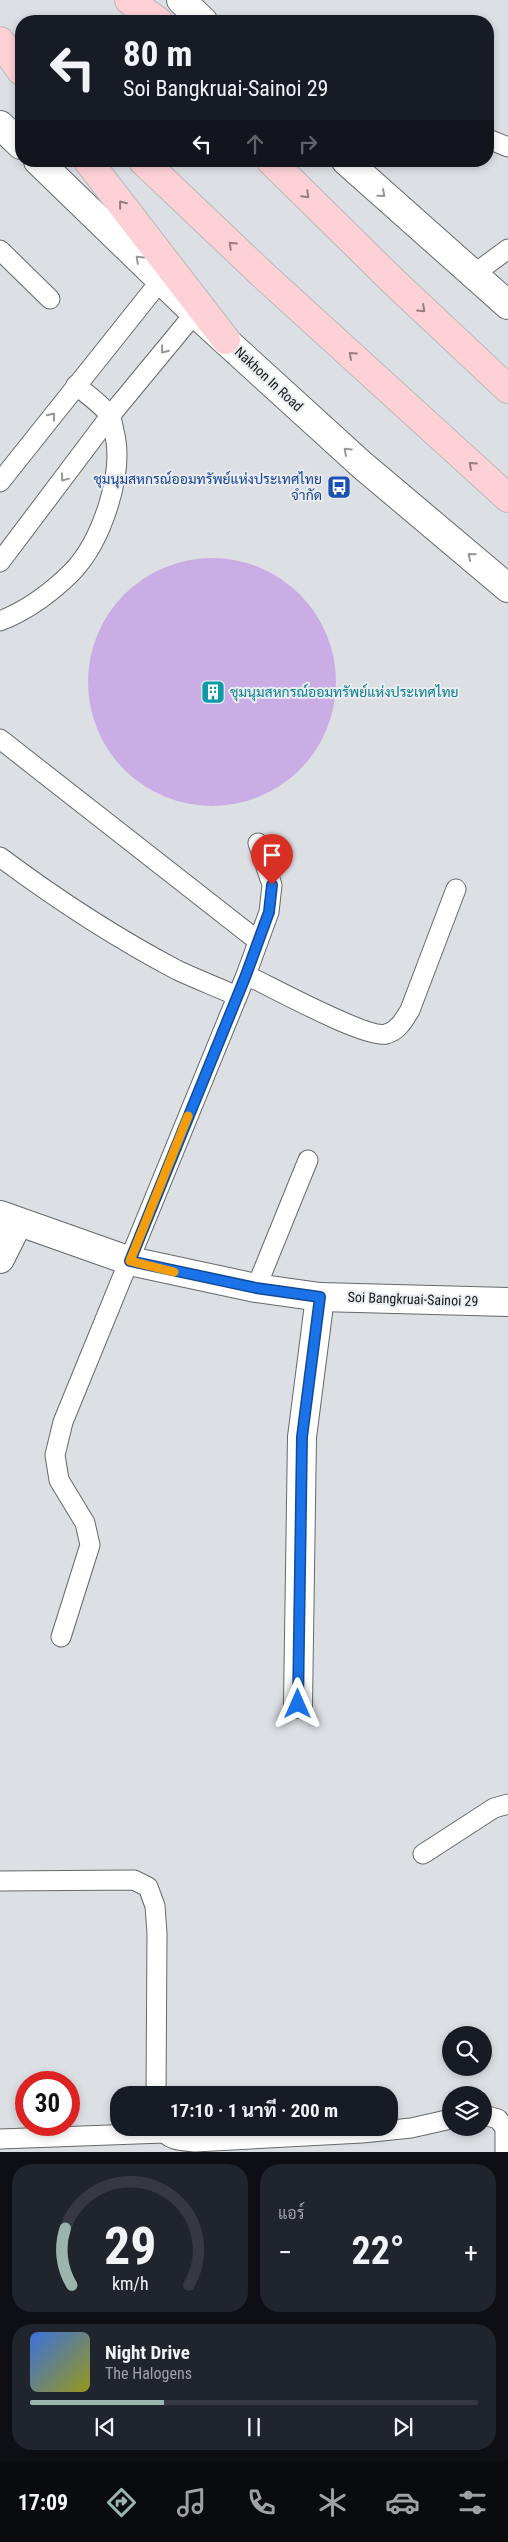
<!DOCTYPE html>
<html lang="th">
<meta charset="utf-8">
<style>
:root{--surface:#171b24;--page:#20242c;--text:#f1f3f6;--muted:#9ea1a6;--line:#363941;--accent:#9cb5ac}
body{margin:0;font-family:"Roboto Condensed",Sarabun,sans-serif;background:var(--page);color:var(--text);height:100vh;display:flex;flex-direction:column;font-size:19px;white-space:nowrap}
*{box-sizing:border-box;margin:0}
p{font-size:16px;color:var(--muted)}
.icon{flex:none;width:28px;height:28px;fill:none;stroke:currentColor;stroke-width:2;stroke-linecap:round;stroke-linejoin:round}
.map{position:relative;height:2152px;overflow:hidden}
.panel{display:flex;flex-direction:column;gap:12px;padding:12px;background:#0d0f14;flex:1}
.panel>*{flex:none}
.banner{position:absolute;left:15px;top:15px;width:479px;height:152px;border-radius:20px;box-shadow:0 2px 8px #0003;background:#171b24;color:var(--text);overflow:hidden}
.controls{position:absolute;left:442px;top:2026px;display:grid;gap:10px}
.controls a{display:grid;place-items:center;width:50px;height:50px;border-radius:50%;background:var(--surface);box-shadow:0 2px 8px #0003;font-size:25px}
.speed{position:absolute;left:15px;top:2071px;display:flex;gap:10px;font-size:25px;font-weight:700;text-align:center}
.speed>*{display:grid;place-content:center;width:65px;height:65px;border-radius:50%;background:var(--surface);box-shadow:0 2px 8px #0003;line-height:1}
.speed .limit{border:8px solid #d22;background:#fff;color:#111}
.pin{position:absolute;display:grid;place-items:center;width:42px;height:42px;color:#fff;margin:-51px -21px;border-radius:50% 50% 50% 0;rotate:-45deg;box-shadow:0 0 5px #0007}
.pin .icon{rotate:45deg}
.me{position:absolute;width:55px;margin:-28px;rotate:0deg;stroke-linejoin:round;filter:drop-shadow(0 0 4px #0008)}
.turn{display:flex;align-items:center;gap:18px;height:105px;padding:0 25px;font-size:22px}
.turn .icon{width:65px;height:65px;stroke-width:2.5}
.turn b{display:block;font-size:35px;line-height:42px}
.lanes{display:flex;align-items:center;height:48px;padding:0 25px;background:#0003;justify-content:center;gap:25px;direction:ltr}
.lanes .off{opacity:.35}
.big{font-size:38px;font-weight:700;line-height:1.1}
.panel .card{flex:1;display:flex;flex-direction:column;justify-content:center;gap:8px;min-width:0;padding:0 18px;border-radius:20px;background:var(--page)}
.panel .dial{align-items:center;gap:0}
.dial svg{height:130px;overflow:visible;fill:none;stroke:var(--line);stroke-width:7;stroke-linecap:round;text-anchor:middle}
.dial text{fill:var(--text);stroke:none}
.song{display:flex;align-items:center;gap:15px}
.cover{width:60px;height:60px;border-radius:8px;background:linear-gradient(135deg,hsl(220 70% 55%),hsl(60 70% 35%))}
.played{height:5px;border-radius:2px;background:linear-gradient(90deg,var(--accent) 30%,var(--line) 30%)}
.keys{display:flex;justify-content:space-around;direction:ltr}
.heat{display:flex;justify-content:space-between;align-items:center;font-size:28px;direction:ltr}
.panel .tiles{flex:1;display:grid;gap:12px;grid-template-columns:1fr 1fr}
.card:last-child{grid-column:span 2}
.trip{position:absolute;left:110px;top:2086px;width:288px;height:50px;border-radius:20px;background:var(--surface);box-shadow:0 2px 8px #0003;font-weight:700;line-height:50px;text-align:center}
.tab-bar{display:flex;height:80px;justify-content:space-around;align-items:center;background:#090b0e;color:var(--muted)}
.tab-bar .icon{width:35px;height:35px}
.tab-bar .active{color:var(--accent)}
.tab-bar b{font-size:22px;color:var(--text)}
.map>svg:first-child{display:block}
.building{fill:#cbade5}
.lines{fill:none;stroke-linecap:round;stroke-linejoin:round}
.service-casing{stroke:#66696b;stroke-width:21}
.minor-casing{stroke:#66696b;stroke-width:30}
.secondary-casing{stroke:#66696b;stroke-width:30}
.primary-casing{stroke:#b9baba;stroke-width:30}
.service{stroke:#fff;stroke-width:19}
.minor{stroke:#fff;stroke-width:28}
.secondary{stroke:#fff;stroke-width:28}
.primary{stroke:#fed1d6;stroke-width:28}
.oneway{stroke:#969798}
.oneway2{stroke:#967e81}
.route-casing{stroke:#114b97;stroke-width:12}
.route{stroke:#1a73e8;stroke-width:9}
.slow{stroke:#f59e0b;stroke-width:9}
.labels{text-anchor:middle;stroke-width:4;stroke-linejoin:round;paint-order:stroke}
.street-label{font-size:14px;fill:#161819;stroke:#e9ecf0}
.transit-label{font-size:14px;fill:#164399;stroke:#e9ecf0;text-anchor:end}
.culture-label{font-size:14px;fill:#0d838f;stroke:#e9ecf0;text-anchor:start}
</style>
<div class="map">
<svg width="508" height="2152" viewBox="0 0 508 2152">
<rect width="100%" height="100%" fill="#dcdfe3"/>
<circle class="building" cx="212" cy="682" r="124"/>
<g class="lines">
<g class="service-casing">
<g id="service">
<polyline points="488,139 508,147"/>
<polyline points="0,250 50,299"/>
<polyline points="474,274 508,249"/>
<polyline points="0,482 161,280"/>
<polyline points="0,562 110,416 195,313"/>
<path d="M 0,621 C 28,610 51,593 72,572 C 102,541 125,472 114,431 C 113,426 112,420 110,416 C 104,406 85,393 76,385"/>
<polyline points="0,739 258,941"/>
<path d="M 0,857 C 55,898 116,938 177,970 C 196,979 217,987 237,996"/>
<path d="M 246,975 C 270,986 366,1039 386,1034 C 398,1031 404,1020 410,1010 L 456,889"/>
<polyline points="256,1288 308,1160"/>
<polyline points="61,1637 90,1545 85,1523 59,1480 55,1455 63,1422 246,975 269,912 272,885 258,843"/>
<polyline points="423,1854 494,1808 508,1804"/>
<polyline points="0,1881 134,1880 148,1887 155,1906 157,1933 156,2095"/>
<polyline points="484,2115 498,2119 505,2128 505,2152"/>
<path d="M 161,2128 C 168,2141 182,2141 195,2142 L 362,2133 L 411,2128 L 451,2119"/>
<polyline points="0,2139 164,2133"/>
</g>
</g>
<g class="minor-casing">
<g id="minor">
<polyline points="0,1215 130,1261 256,1288 320,1297 508,1302"/>
<polyline points="0,1259 18,1223"/>
<polyline points="298,1704 302,1437 320,1297"/>
</g>
</g>
<g class="secondary-casing">
<g id="secondary">
<polyline points="181,0 203,21"/>
<polyline points="0,125 21,145"/>
<polyline points="38,161 195,313 362,465 508,588"/>
<polyline points="346,161 508,305"/>
</g>
</g>
<g class="primary-casing">
<g id="primary">
<polyline points="129,0 158,21"/>
<polyline points="0,41 21,71"/>
<polyline points="88,161 226,340"/>
<polyline points="143,161 262,274 508,498"/>
<polyline points="271,161 393,281 508,389"/>
</g>
</g>
<use href="#service" class="service"/>
<use href="#minor" class="minor"/>
<use href="#secondary" class="secondary"/>
<use href="#primary" class="primary"/>
</g>
<defs><path id="oneway-chevron" d="M-2-3.5L2.5 0L-2 3.5" fill="none" stroke-width="1.6" stroke-linecap="round" stroke-linejoin="round" transform="scale(1.25)"/></defs>
<g class="oneway">
<use href="#oneway-chevron" transform="translate(382 194) rotate(41)"/>
<use href="#oneway-chevron" transform="translate(139 259) rotate(-136)"/>
<use href="#oneway-chevron" transform="translate(164 350) rotate(129)"/>
<use href="#oneway-chevron" transform="translate(52 416) rotate(-52)"/>
<use href="#oneway-chevron" transform="translate(347 451) rotate(-137)"/>
<use href="#oneway-chevron" transform="translate(64 478) rotate(127)"/>
<use href="#oneway-chevron" transform="translate(471 556) rotate(-140)"/>
</g>
<g class="oneway2">
<use href="#oneway-chevron" transform="translate(306 195) rotate(45)"/>
<use href="#oneway-chevron" transform="translate(122 204) rotate(-128)"/>
<use href="#oneway-chevron" transform="translate(232 245) rotate(-136)"/>
<use href="#oneway-chevron" transform="translate(422 309) rotate(43)"/>
<use href="#oneway-chevron" transform="translate(352 355) rotate(-138)"/>
<use href="#oneway-chevron" transform="translate(472 465) rotate(-138)"/>
</g>
<g class="lines">
<g class="route-casing">
<polyline id="route" points="272,885 269,912 246,975 130,1261 256,1288 320,1297 302,1437 298,1704"/>
</g>
<use href="#route" class="route"/>
<polyline class="slow" points="174,1272 130,1261 188,1116"/>
</g>
<defs>
<g id="bus-square" transform="scale(1.25)"><rect x="-9" y="-9" width="18" height="18" rx="4" fill="#1a4fb4" stroke="#e9ecf0"/><path d="M-5-6H5V4H4V6H2V4H-2V6H-4V4H-5ZM-3.5-4V0h7V-4ZM-3.5 1.2v1.5H-2V1.2ZM2 1.2v1.5H3.5V1.2Z" fill="#fff"/></g>
<g id="building-square" transform="scale(1.25)"><rect x="-9" y="-9" width="18" height="18" rx="4" fill="#0f9aa8" stroke="#e9ecf0"/><path d="M-4-6H4V6H1V3H-1V6H-4ZM-2.5-4.3h1.7v1.8h-1.7ZM.8-4.3h1.7v1.8H.8ZM-2.5-1h1.7V.8h-1.7ZM.8-1h1.7V.8H.8Z" fill="#fff"/></g>
</defs>
<g fill-rule="evenodd">
<use href="#bus-square" x="339" y="487"/>
<use href="#building-square" x="213" y="692"/>
</g>
<g class="labels">
<g class="street-label">
<text transform="translate(269 379) rotate(43)" y="5">Nakhon In Road</text>
<text transform="translate(413 1299) rotate(2)" y="5">Soi Bangkruai-Sainoi 29</text>
</g>
<g class="transit-label">
<text x="322" y="484">ชุมนุมสหกรณ์ออมทรัพย์แห่งประเทศไทย<tspan x="322" dy="16">จำกัด</tspan></text>
</g>
<g class="culture-label">
<text x="230" y="697">ชุมนุมสหกรณ์ออมทรัพย์แห่งประเทศไทย</text>
</g>
</g>
</svg>
<div class="controls">
<a><svg class="icon" aria-label="search" viewBox="0 0 24 24"><circle cx="10" cy="10" r="6"/><path d="M15 15l6 6"/></svg></a>
<a><svg class="icon" aria-label="layers" viewBox="0 0 24 24"><path d="M12 4l9 5-9 5-9-5zM3 14l9 5 9-5"/></svg></a>
</div>
<div class="speed"><div class="limit">30</div></div>
<div class="pin" style="left:272px;top:885px;background:#d93025"><svg class="icon" aria-label="arrive" viewBox="0 0 24 24"><path d="M6 21V4h12l-3 4 3 4H6"/></svg></div>
<svg class="me" style="left:298px;top:1704px" viewBox="-20 -20 40 40"><path d="M0-17L14 15 0 8-14 15z" fill="#1a73e8" stroke="#fff" stroke-width="4"/></svg>
<div class="trip">17:10 · 1 นาที · 200 m</div>
<div class="banner">
<div class="turn"><svg class="icon" aria-label="left" viewBox="0 0 24 24"><path d="M17 20v-9H6M10 6l-5 5 5 5"/></svg><div><b>80 m</b>Soi Bangkruai-Sainoi 29</div></div>
<div class="lanes"><svg class="icon" aria-label="left" viewBox="0 0 24 24"><path d="M17 20v-9H6M10 6l-5 5 5 5"/></svg><svg class="icon off" aria-label="ahead" viewBox="0 0 24 24"><path d="M12 20V5M6 11l6-6 6 6"/></svg><svg class="icon off" aria-label="right" viewBox="0 0 24 24"><path d="M7 20v-9h11M14 6l5 5-5 5"/></svg></div>
</div>
</div>
<section class="panel">
<div class="tiles">
<div class="card dial"><svg viewBox="0 0 100 80">
<path d="M14 69A42 42 0 1 1 86 69"/>
<path d="M14 69A42 42 0 0 1 10 34" stroke="#9cb5ac"/>
<text x="50" y="56" font-size="32" font-weight="700">29</text>
<text x="50" y="72" font-size="11">km/h</text>
</svg></div>
<div class="card"><p>แอร์</p>
<div class="heat"><a>−</a><b class="big">22°</b><a>+</a></div>
</div>
<div class="card">
<div class="song"><i class="cover"></i><div><b>Night Drive</b><p>The Halogens</p></div></div>
<div class="played"></div>
<div class="keys"><svg class="icon" aria-label="previous" viewBox="0 0 24 24"><path d="M18 5L8 12l10 7zM5 5v14"/></svg><svg class="icon" aria-label="pause" viewBox="0 0 24 24"><path d="M8 5v14M16 5v14"/></svg><svg class="icon" aria-label="next" viewBox="0 0 24 24"><path d="M6 5l10 7-10 7zM19 5v14"/></svg></div>
</div>
</div>
</section>
<nav class="tab-bar">
<b>17:09</b>
<svg class="icon active" aria-label="directions" viewBox="0 0 24 24"><path d="M12 3l9 9-9 9-9-9zM9 14v-3h6M13 9l2 2-2 2"/></svg>
<svg class="icon" aria-label="music" viewBox="0 0 24 24"><path d="M9 18V5l10-2v13"/><circle cx="6" cy="18" r="3"/><circle cx="16" cy="16" r="3"/></svg>
<svg class="icon" aria-label="phone" viewBox="0 0 24 24"><path d="M5 4h4l2 5-3 2q2 4 5 5l2-3 5 2v4C11 20 4 13 5 4z"/></svg>
<svg class="icon" aria-label="climate" viewBox="0 0 24 24"><path d="M12 3v18M4 7l16 10M4 17L20 7"/></svg>
<svg class="icon" aria-label="car" viewBox="0 0 24 24"><path d="M5 17H2v-5l4-1 3-4h7l3 4 3 1v5h-3M9 17h6M6 11h13"/><circle cx="7" cy="17" r="2"/><circle cx="17" cy="17" r="2"/></svg>
<svg class="icon" aria-label="filters" viewBox="0 0 24 24"><path d="M4 7h16M4 17h16"/><circle cx="9" cy="7" r="2"/><circle cx="15" cy="17" r="2"/></svg>
</nav>
